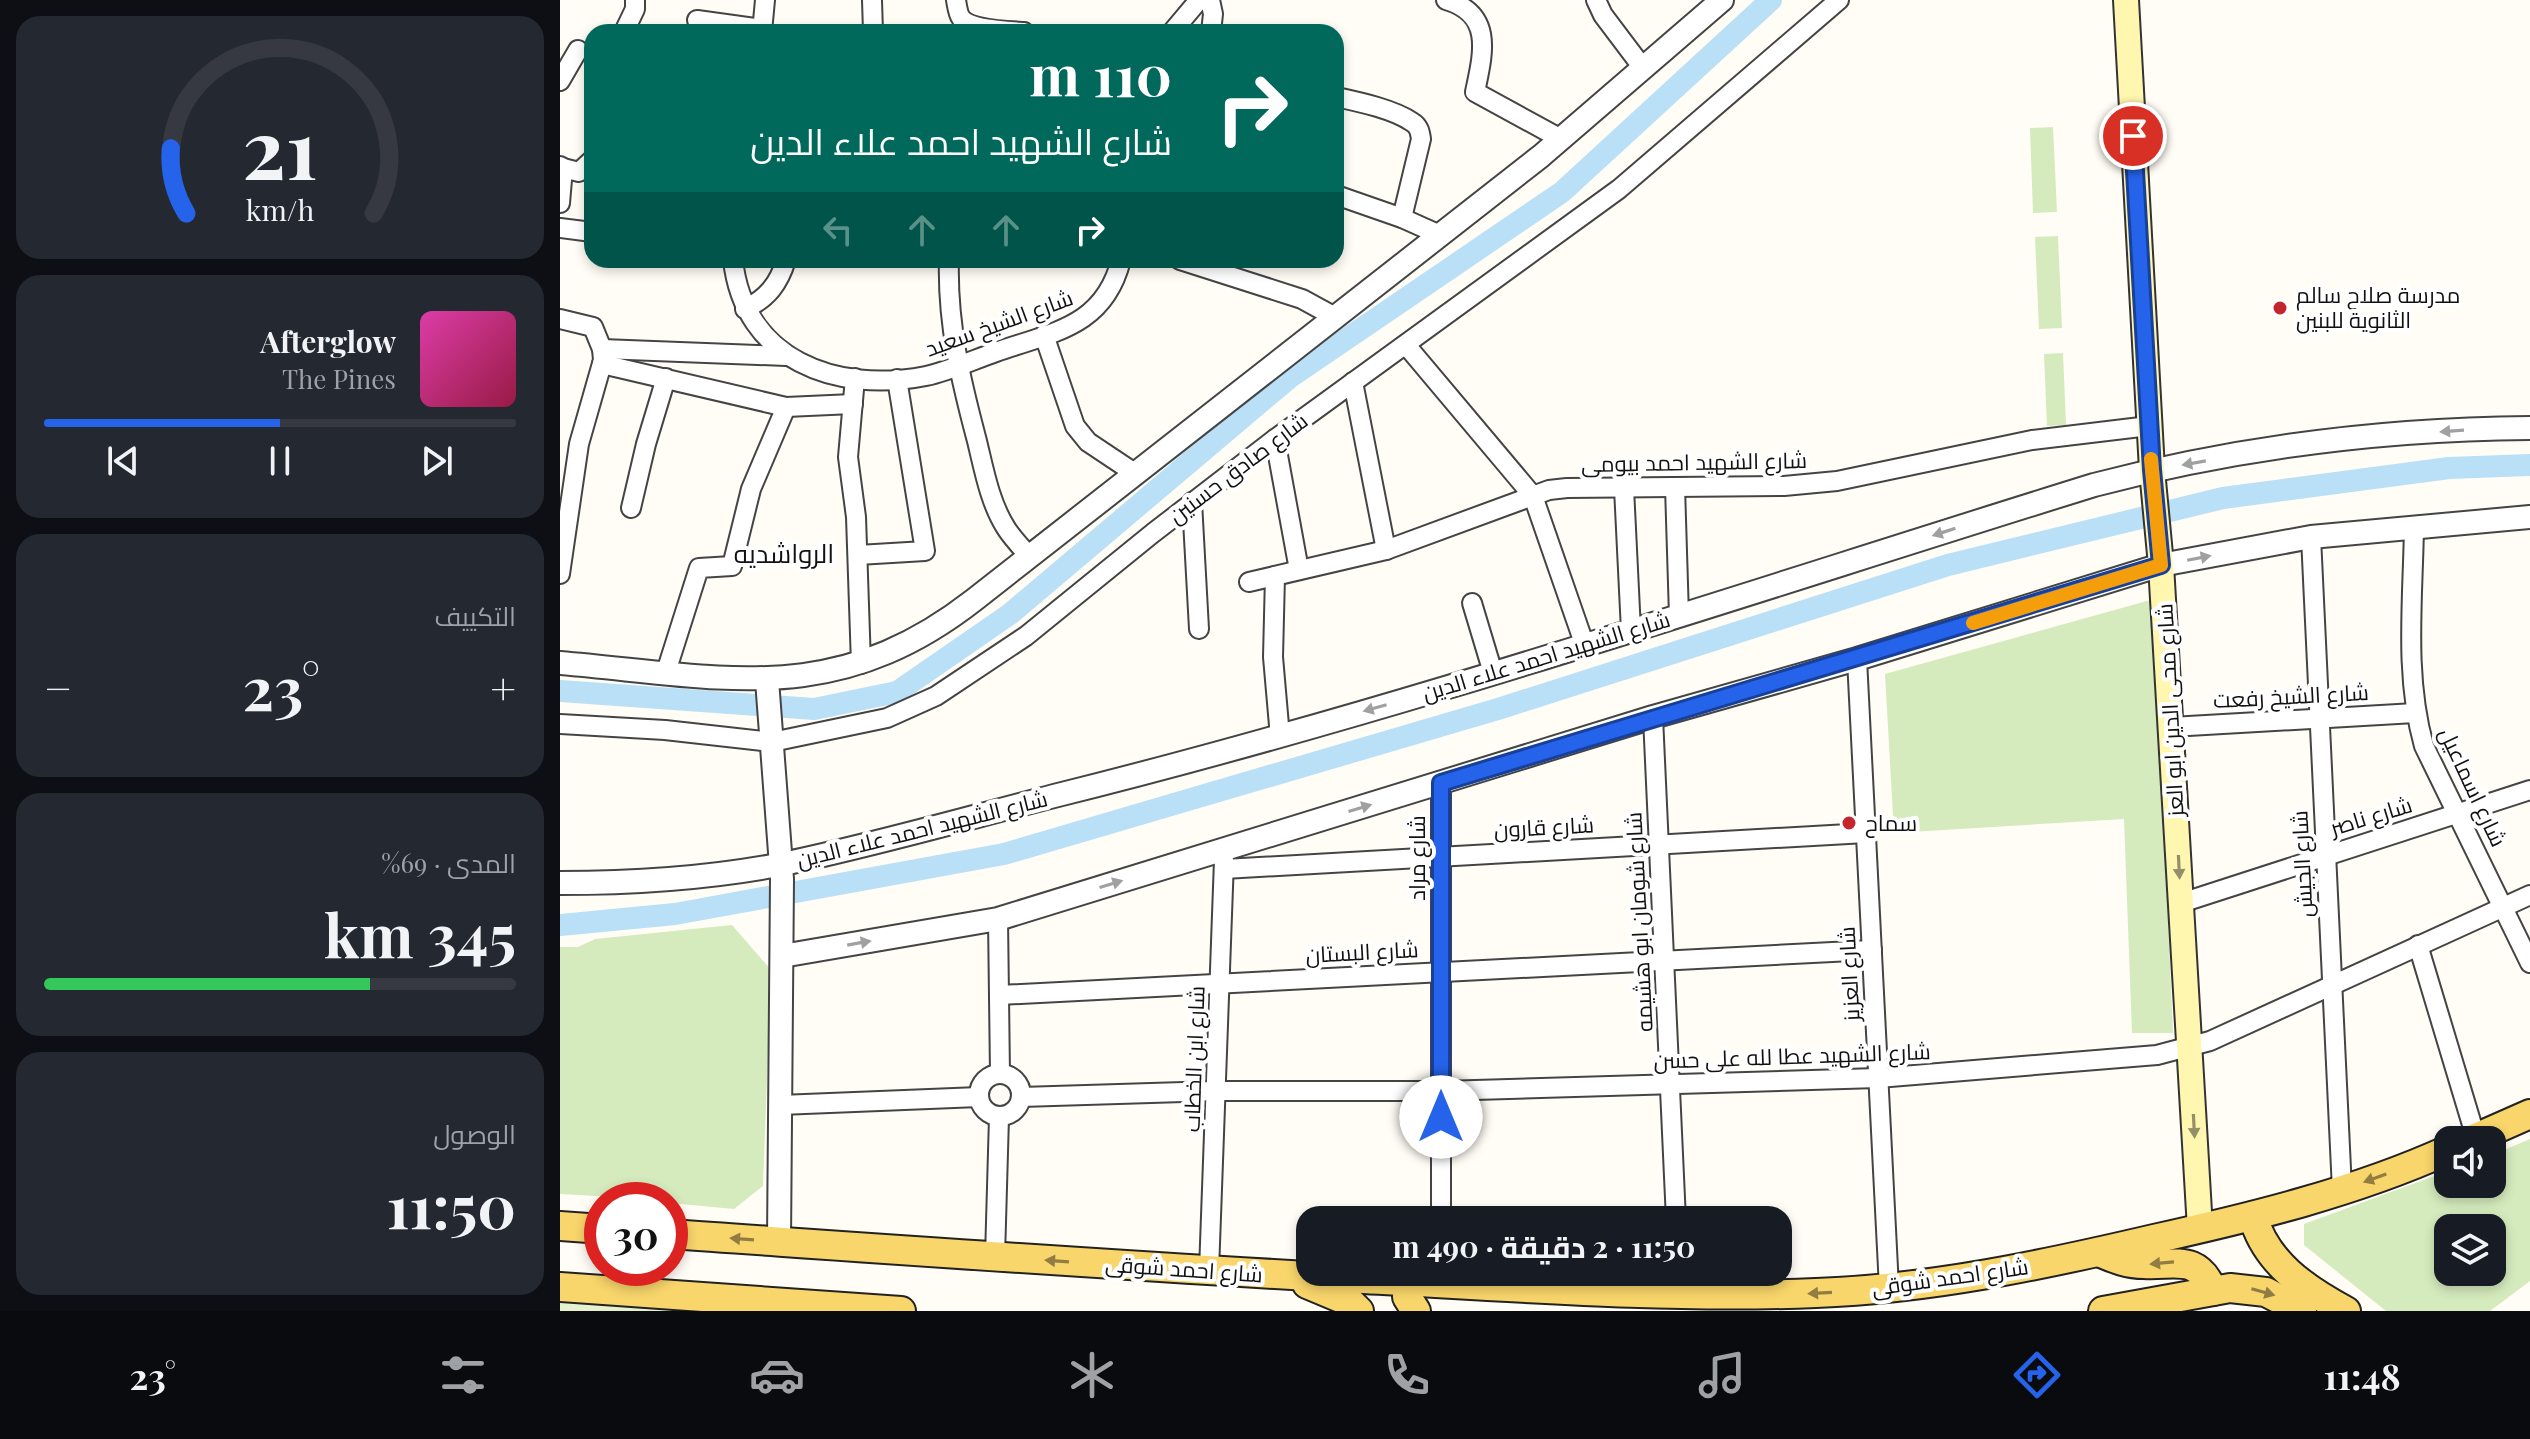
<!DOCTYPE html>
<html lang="ar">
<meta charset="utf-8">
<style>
:root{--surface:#171b24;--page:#242831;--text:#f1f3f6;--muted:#9ea1a6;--line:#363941;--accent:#2563eb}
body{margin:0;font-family:"Playfair Display",Cairo,serif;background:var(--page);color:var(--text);direction:rtl;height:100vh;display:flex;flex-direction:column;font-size:30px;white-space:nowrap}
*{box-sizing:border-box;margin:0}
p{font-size:26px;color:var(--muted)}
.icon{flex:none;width:44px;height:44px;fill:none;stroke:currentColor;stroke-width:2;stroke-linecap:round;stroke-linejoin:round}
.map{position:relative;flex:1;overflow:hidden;direction:ltr}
.sheet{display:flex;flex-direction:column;gap:16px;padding:16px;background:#0d0f14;width:560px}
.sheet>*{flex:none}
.banner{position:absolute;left:24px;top:24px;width:760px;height:244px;border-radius:24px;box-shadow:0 4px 12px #0003;direction:rtl;background:#00695c;color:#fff;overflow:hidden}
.fabs{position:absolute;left:1874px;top:1126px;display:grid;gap:16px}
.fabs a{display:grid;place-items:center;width:72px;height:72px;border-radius:16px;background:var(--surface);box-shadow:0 4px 12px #0003;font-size:40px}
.speed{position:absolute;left:24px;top:1182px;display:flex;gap:16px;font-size:40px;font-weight:700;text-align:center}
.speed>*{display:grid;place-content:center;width:104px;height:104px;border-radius:50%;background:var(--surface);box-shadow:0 4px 12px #0003;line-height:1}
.speed .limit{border:12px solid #d22;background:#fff;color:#111}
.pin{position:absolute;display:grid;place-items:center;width:68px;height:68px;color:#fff;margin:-34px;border:4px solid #fff;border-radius:50%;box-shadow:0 2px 8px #0007}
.me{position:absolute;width:88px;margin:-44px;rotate:0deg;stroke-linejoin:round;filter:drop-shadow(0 0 6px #0008)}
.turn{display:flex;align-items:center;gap:28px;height:168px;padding:0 40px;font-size:36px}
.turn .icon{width:104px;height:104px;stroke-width:2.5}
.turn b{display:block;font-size:56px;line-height:68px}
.lanes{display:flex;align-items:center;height:76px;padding:0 40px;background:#0003;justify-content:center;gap:40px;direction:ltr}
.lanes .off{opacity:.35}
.big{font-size:60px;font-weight:700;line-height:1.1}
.sheet .card{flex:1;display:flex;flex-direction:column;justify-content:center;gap:12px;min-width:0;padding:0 28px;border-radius:24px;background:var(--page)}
.sheet .dial{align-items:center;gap:0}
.dial svg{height:208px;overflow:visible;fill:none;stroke:var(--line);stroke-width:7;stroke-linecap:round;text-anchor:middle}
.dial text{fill:var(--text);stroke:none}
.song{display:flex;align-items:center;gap:24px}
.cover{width:96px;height:96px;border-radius:12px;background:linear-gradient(135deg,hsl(320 70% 55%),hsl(340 70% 35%))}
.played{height:8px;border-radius:4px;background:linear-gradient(90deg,var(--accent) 50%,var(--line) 50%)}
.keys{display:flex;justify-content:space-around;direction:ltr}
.heat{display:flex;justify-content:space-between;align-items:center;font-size:44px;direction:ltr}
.charge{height:12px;border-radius:6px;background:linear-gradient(90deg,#34c759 69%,var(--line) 0)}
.trip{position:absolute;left:736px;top:1206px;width:496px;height:80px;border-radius:24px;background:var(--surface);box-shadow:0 4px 12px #0003;font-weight:700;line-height:80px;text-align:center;direction:rtl}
.dock{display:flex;height:128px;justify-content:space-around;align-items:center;background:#090b0e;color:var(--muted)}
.dock .icon{width:56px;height:56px}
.dock .selected{color:var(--accent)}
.dock b{font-size:36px;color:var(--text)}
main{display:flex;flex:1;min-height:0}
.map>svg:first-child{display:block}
.green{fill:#d5ebbd;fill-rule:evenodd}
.pitch{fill:#e6f2cf}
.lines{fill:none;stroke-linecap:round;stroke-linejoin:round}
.canal{stroke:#b9e0f7;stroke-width:22}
.minor-casing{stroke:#444;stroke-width:22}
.tertiary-casing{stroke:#444;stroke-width:26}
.secondary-casing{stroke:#333;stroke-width:28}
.primary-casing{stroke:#222;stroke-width:32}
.minor{stroke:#fff;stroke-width:18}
.tertiary{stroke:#fff;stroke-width:22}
.secondary{stroke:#fff6b0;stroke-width:24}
.primary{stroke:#f9d66b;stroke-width:28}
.oneway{fill:#a0a0a0}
.oneway2{fill:#948f68}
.oneway3{fill:#917d42}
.route-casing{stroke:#184099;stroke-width:20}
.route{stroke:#2563eb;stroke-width:14}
.slow{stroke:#f59e0b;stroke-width:14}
.poi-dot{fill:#c4262e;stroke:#fff;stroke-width:3}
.labels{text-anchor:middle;stroke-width:8;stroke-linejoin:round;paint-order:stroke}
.poi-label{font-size:22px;fill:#111;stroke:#fff;text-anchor:start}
.street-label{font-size:22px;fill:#111;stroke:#fff}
.quarter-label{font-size:26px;fill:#111;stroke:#fff}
</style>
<main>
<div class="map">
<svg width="1970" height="1311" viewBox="0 0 1970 1311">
<rect width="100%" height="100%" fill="#fffdf5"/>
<g class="green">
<polygon points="1493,127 1497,212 1473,213 1470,128"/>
<polygon points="1498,236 1502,328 1479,329 1475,237"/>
<polygon points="1503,353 1506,425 1487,426 1484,354"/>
<polygon points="1594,599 1613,1033 1572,1033 1564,819 1334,833 1325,674"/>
<polygon points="172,925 211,970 203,1186 174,1209 110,1203 110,1200 0,1194 0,947 18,947 35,939"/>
<path d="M 1970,1139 L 1970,1281 L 1930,1311 L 1826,1311 L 1744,1245 L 1744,1224 L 1888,1171 L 1888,1184 L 1932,1184 L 1932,1155 ZM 1932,1228 L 1932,1272 L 1888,1272 L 1888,1228 Z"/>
</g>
<polygon class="pitch" points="0,1298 172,1311 0,1311"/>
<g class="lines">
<g class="canal">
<polyline points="0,691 254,709 337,692 450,614 729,378 1002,192 1211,0"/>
<polyline points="0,925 115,914 444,854 938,709 1388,565 1663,498 1889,468 1970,465"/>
</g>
<g class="minor-casing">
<g id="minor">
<polyline points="312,0 313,32"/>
<path d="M 396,0 C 397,6 398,14 401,18 C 410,30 450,31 464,32"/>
<polyline points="650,0 653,14 651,32"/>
<path d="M 886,0 C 934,14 923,54 915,92 L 1001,139"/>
<polyline points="1036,0 1043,15 1083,68"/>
<polyline points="137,20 202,29"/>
<polyline points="64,32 75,9 75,0"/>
<polyline points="202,32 205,0"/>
<polyline points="612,32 639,0"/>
<polyline points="0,81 18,50"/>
<path d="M 776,97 C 799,102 833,109 852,122 C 859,126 860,132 861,139 L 842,218"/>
<polyline points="0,166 3,168 0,203"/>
<polyline points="3,168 19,172 32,160"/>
<polyline points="776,195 842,218 880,235"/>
<polyline points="0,228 32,232"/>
<path d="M 173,260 C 184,360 276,394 366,376 C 389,371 413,360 436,352 C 493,332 544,327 561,260"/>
<path d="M 389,260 C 387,323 401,381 417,441 C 424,470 430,503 446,528 C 453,539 462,548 470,557"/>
<polyline points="620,260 742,299 775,317"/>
<path d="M 185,309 C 208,298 219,283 226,260"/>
<polyline points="0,319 33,327 42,349 43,360 19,444 0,574"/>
<polyline points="484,335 515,426 528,442 576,474"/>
<polyline points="846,345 973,496 1025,646"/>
<polyline points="42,349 226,356"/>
<polyline points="42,364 226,407 293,404"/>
<polyline points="295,378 288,457 296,517 301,664"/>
<polyline points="793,382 826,550"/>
<polyline points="715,439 739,570"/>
<polyline points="1115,487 1119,616"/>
<polyline points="1064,488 1071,631"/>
<polyline points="632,502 639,629"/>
<polyline points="71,508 86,444 106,378"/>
<path d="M 1854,526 C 1853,599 1844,675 1864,746 L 1970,963"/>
<polyline points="1751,537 1782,1190"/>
<polyline points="298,555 365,551 337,379"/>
<polyline points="715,576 713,657 720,737"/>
<polyline points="689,582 826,550 989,490 1007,488 1224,486 1277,481 1472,440 1589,426"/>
<polyline points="912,603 933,673"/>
<polyline points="1297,659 1329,1288"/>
<polyline points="106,672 139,568 172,566 191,489 226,407"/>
<polyline points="1093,717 1116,1220"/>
<polyline points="0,724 105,730 212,742 327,718 376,696 466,636 593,533 715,439 1059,189 1279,0"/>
<polyline points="1611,727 1855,713"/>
<polyline points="881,783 881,1220"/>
<polyline points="664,869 1306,833"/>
<polyline points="1621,903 1970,790"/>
<polyline points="438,919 440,1074"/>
<polyline points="1858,945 1916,1138"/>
<polyline points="440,995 1312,950"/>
<circle cx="440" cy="1095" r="21"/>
<polyline points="461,1097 656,1091 881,1091 1318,1078 1597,1055 1650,1041 1970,895"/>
<polyline points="220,1105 419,1097"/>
<polyline points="435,1257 439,1117"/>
<polyline points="649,1271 664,860"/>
</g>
</g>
<g class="tertiary-casing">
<g id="tertiary">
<path d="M 0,663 C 163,677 274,709 414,600 L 981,156 L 1162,0"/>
<polyline points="207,680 222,879 219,1241"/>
<path d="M 0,883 C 73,883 151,878 223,864 C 314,845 404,819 494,796 C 845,709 1189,592 1534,485 C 1676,448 1823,429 1970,428"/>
<polyline points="222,956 438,919 1093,717 1297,659 1601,565 1751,537 1970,517"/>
</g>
</g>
<g class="secondary-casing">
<polyline id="secondary" points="1566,0 1592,470 1601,565 1640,1229"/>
</g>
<g class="primary-casing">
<g id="primary">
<polyline points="1911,1140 1970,1114"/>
<path d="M 1693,1216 C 1705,1262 1745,1289 1786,1311"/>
<polyline points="0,1226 42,1229"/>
<path d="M 110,1234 C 341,1250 573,1267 804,1279 C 954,1287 1106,1299 1256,1293 C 1370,1289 1483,1265 1594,1239 C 1693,1217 1795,1192 1888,1150"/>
<path d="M 1541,1253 C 1555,1259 1568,1264 1584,1264 C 1615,1266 1637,1253 1653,1291"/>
<polyline points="848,1282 847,1297 856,1311"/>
<polyline points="747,1284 790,1302 799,1311"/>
<polyline points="0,1287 341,1311"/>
<polyline points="1543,1311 1670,1288 1706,1292 1742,1311"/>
</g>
</g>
<use href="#minor" class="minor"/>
<use href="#tertiary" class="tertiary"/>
<use href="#secondary" class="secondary"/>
<use href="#primary" class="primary"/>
</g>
<defs><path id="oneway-solid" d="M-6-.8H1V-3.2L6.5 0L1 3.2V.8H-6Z" transform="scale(2)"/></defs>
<g class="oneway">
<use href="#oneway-solid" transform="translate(1892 431) rotate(176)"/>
<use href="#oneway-solid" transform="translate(1634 463) rotate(170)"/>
<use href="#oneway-solid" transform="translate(1384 532) rotate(162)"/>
<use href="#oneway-solid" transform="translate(1639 558) rotate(-11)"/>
<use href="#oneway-solid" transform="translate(815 708) rotate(164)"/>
<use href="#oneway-solid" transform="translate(800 808) rotate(-17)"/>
<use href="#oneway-solid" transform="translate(551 884) rotate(-17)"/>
<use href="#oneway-solid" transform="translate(299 943) rotate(-10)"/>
</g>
<g class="oneway2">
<use href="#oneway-solid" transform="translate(1619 867) rotate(87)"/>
<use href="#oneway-solid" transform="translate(1634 1126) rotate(87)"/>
</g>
<g class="oneway3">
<use href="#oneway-solid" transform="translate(1815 1178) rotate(160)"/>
<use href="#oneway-solid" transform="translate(182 1239) rotate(-176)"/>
<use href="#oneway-solid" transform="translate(497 1261) rotate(-176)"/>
<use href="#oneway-solid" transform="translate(1602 1263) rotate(175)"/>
<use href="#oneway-solid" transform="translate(1703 1292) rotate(16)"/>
<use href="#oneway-solid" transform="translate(1260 1293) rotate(177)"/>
</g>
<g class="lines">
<g class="route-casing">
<polyline id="route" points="881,1117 881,783 1601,565 1592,470 1573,136"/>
</g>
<use href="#route" class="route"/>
<polyline class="slow" points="1413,623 1601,565 1591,459"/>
</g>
<g class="poi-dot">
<circle cx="1720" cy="308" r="8"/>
<circle cx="1289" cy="823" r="8"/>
</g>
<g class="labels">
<g class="poi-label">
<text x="1736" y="303">مدرسة صلاح سالم<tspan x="1736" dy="25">الثانوية للبنين</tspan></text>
<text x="1305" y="831">سماح</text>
</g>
<g class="street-label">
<text transform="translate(439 323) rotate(-20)" y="8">شارع الشيخ سعيد</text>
<text transform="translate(1134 462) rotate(-1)" y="8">شارع الشهيد احمد بيومى</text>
<text transform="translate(678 468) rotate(-37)" y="8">شارع صادق حسنين</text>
<text transform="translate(986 656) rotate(-17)" y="8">شارع الشهيد احمد علاء الدين</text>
<text transform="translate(1731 696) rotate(-3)" y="8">شارع الشيخ رفعت</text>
<text transform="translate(1610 710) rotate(-93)" y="8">شارع محى الدين ابو العز</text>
<text transform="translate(1913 787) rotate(65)" y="8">شارع اسماعيل</text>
<text transform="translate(1811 816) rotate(-17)" y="8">شارع ناصر</text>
<text transform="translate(984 827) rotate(-3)" y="8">شارع قارون</text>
<text transform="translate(362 829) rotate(-14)" y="8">شارع الشهيد احمد علاء الدين</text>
<text transform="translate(857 858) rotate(-90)" y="8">شارع مراد</text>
<text transform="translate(1742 864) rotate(-93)" y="8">شارع الجيش</text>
<text transform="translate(1079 922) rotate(-93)" y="8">شارع شومان ابو هشيمه</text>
<text transform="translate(802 952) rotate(-3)" y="8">شارع البستان</text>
<text transform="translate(1289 974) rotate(-93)" y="8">شارع العزيز</text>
<text transform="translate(1232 1056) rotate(-2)" y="8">شارع الشهيد عطا لله على حسن</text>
<text transform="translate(634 1059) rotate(-88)" y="8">شارع ابن الخطاب</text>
<text transform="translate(624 1269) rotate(4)" y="8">شارع احمد شوقى</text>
<text transform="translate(1390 1277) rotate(-8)" y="8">شارع احمد شوقى</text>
</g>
<g class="quarter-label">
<text x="224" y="563">الرواشديه</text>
</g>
</g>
</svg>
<div class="fabs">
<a><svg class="icon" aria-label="sound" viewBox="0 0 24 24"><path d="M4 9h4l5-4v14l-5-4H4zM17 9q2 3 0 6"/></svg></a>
<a><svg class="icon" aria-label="layers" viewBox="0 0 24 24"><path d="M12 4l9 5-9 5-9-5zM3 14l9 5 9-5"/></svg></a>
</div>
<div class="speed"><div class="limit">30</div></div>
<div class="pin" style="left:1573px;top:136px;background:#d93025"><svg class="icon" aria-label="arrive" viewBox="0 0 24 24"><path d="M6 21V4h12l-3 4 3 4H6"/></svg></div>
<svg class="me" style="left:881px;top:1117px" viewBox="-20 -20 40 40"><circle r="19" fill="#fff"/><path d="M0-13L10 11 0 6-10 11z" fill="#2563eb"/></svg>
<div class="trip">11:50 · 2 دقيقة · 490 m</div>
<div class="banner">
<div class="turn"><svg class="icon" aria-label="right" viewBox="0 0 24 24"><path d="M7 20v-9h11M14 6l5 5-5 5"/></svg><div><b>110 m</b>شارع الشهيد احمد علاء الدين</div></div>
<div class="lanes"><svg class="icon off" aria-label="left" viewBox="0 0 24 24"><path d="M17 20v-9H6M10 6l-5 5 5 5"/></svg><svg class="icon off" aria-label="ahead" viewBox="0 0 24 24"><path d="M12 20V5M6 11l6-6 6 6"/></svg><svg class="icon off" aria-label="ahead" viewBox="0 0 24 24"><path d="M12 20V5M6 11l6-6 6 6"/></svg><svg class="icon" aria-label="right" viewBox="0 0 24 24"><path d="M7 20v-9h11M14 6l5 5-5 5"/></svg></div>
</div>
</div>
<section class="sheet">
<div class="card dial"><svg viewBox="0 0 100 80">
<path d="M14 69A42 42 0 1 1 86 69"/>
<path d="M14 69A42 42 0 0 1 8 44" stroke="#2563eb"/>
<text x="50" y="56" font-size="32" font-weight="700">21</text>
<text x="50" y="72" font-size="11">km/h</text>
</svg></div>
<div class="card">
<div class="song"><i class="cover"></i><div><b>Afterglow</b><p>The Pines</p></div></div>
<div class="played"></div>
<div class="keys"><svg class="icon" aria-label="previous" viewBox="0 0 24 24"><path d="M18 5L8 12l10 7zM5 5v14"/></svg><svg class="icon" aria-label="pause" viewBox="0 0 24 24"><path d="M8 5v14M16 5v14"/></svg><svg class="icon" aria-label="next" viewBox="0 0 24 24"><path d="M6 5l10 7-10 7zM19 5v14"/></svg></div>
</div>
<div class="card"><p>التكييف</p>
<div class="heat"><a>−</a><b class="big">23°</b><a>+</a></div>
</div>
<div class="card"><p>المدى · 69%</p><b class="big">345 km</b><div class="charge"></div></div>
<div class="card"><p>الوصول</p><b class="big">11:50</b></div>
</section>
</main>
<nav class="dock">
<b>11:48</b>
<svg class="icon selected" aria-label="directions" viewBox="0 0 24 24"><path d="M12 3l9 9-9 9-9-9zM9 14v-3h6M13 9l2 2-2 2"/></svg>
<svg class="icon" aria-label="music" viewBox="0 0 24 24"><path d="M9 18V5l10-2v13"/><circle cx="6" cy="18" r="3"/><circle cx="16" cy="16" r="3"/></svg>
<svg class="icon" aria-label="phone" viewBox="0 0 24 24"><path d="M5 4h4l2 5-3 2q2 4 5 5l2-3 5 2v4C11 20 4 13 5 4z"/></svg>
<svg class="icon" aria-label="climate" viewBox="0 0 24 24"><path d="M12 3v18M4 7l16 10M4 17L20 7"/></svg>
<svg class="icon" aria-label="car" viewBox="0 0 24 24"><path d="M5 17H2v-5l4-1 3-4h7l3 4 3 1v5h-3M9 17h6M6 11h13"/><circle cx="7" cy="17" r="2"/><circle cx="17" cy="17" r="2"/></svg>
<svg class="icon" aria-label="filters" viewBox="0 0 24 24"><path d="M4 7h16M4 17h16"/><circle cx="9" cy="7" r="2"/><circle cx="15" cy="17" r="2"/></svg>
<b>23°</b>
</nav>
